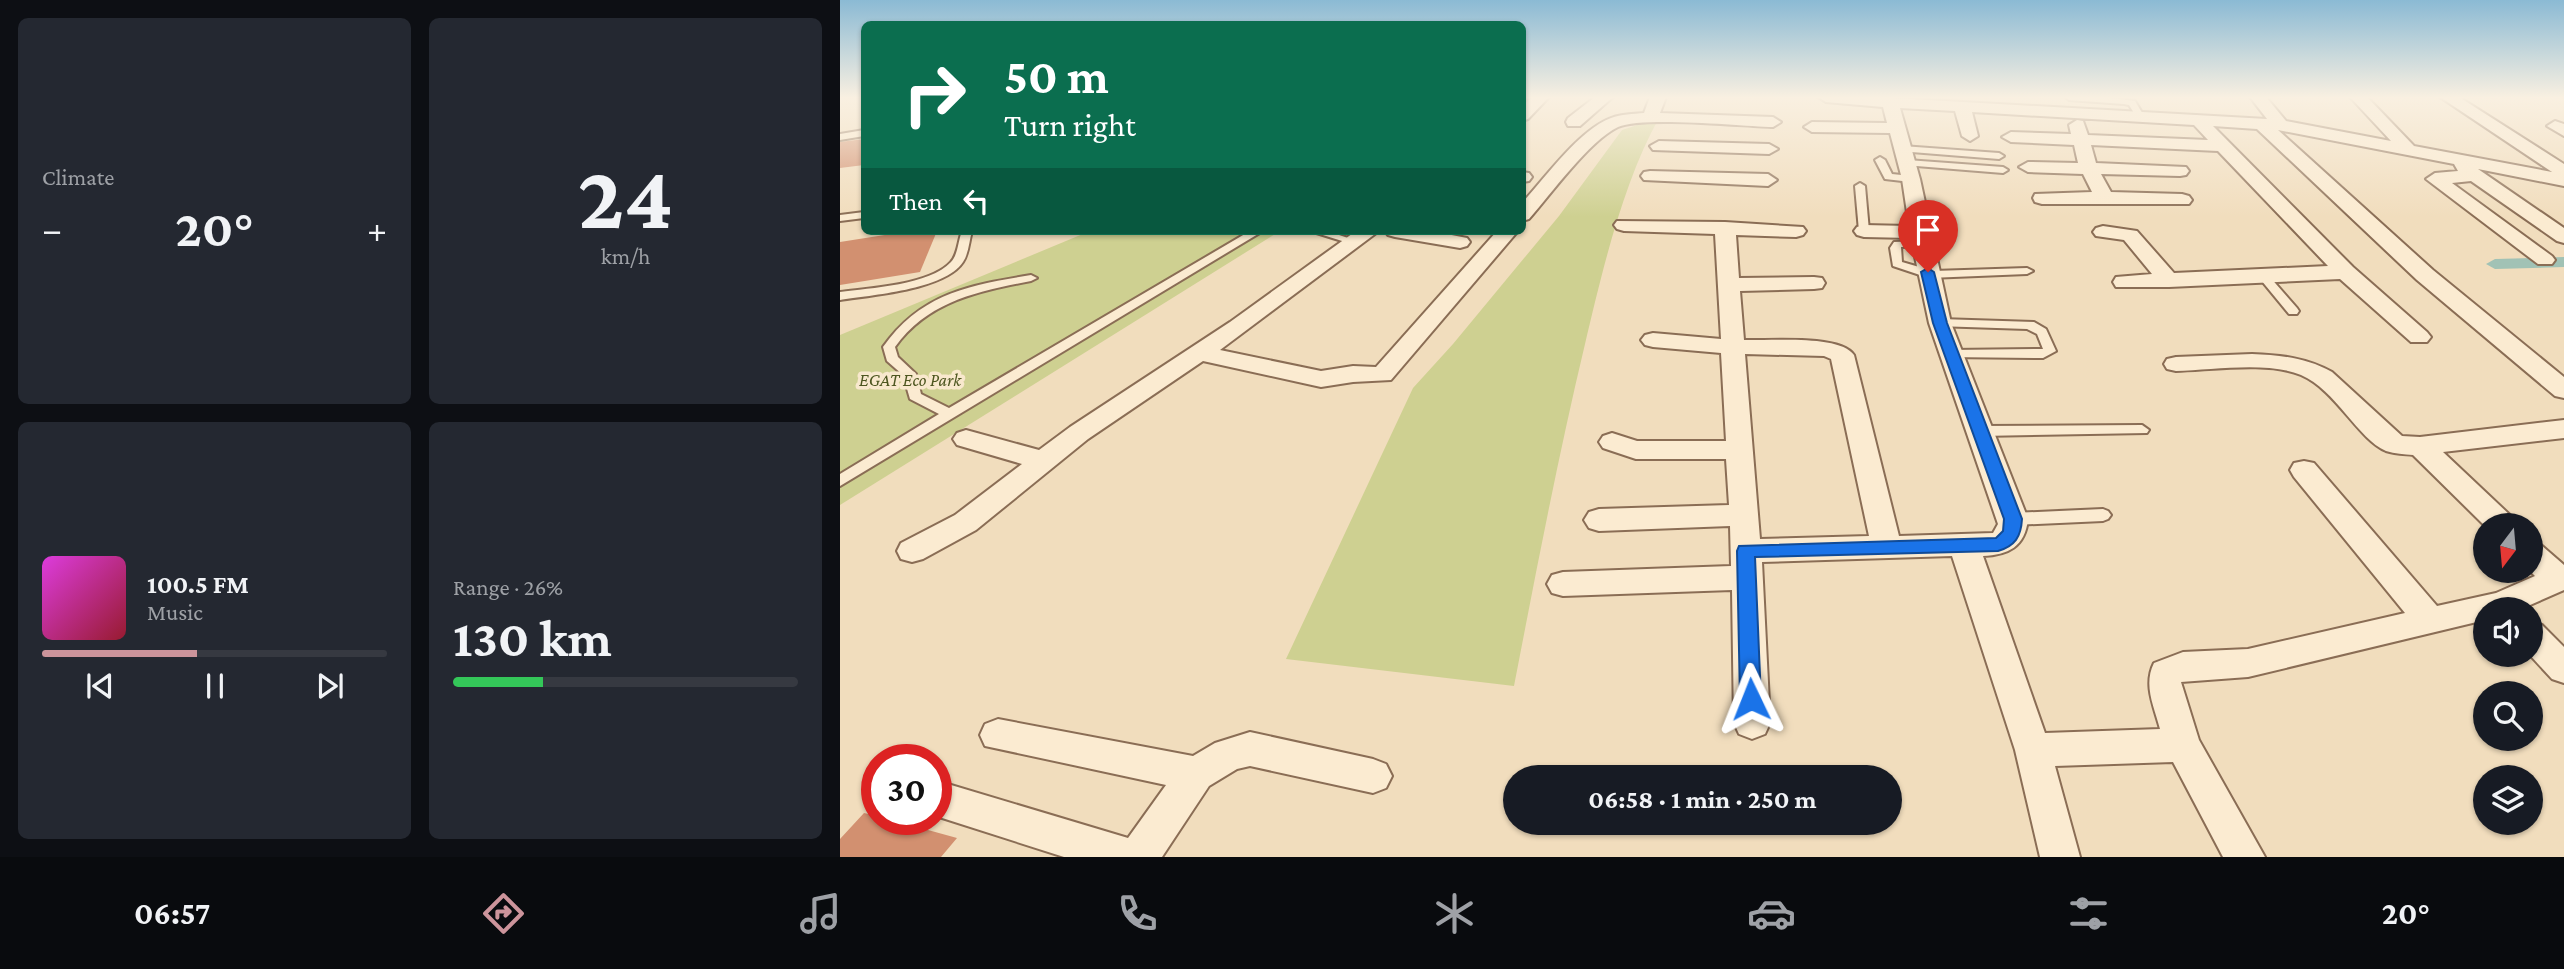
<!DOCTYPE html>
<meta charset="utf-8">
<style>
:root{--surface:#171b24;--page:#242831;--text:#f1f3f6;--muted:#9ea1a6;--line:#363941;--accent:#cc949b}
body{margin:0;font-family:"Crimson Pro",serif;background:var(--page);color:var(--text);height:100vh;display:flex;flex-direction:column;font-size:26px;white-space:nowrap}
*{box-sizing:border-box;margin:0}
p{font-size:23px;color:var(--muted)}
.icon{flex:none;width:38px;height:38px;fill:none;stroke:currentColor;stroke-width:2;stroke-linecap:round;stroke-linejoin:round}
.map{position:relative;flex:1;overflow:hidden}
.sheet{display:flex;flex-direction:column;gap:18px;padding:18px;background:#0d0f14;width:840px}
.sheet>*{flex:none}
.guide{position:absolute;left:21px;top:21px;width:665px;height:214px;border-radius:10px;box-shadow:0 2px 5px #0004;background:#0b6e4f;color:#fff;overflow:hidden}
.needle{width:46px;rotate:196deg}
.fabs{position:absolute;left:1633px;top:513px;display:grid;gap:14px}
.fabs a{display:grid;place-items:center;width:70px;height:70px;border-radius:50%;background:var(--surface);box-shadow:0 2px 5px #0004;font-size:35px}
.speed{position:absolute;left:21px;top:744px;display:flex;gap:14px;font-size:35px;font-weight:700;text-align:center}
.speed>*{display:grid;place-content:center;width:91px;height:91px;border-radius:50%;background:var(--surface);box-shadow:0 2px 5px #0004;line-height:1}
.speed .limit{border:10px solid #d22;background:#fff;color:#111}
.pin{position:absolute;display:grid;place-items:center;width:60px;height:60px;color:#fff;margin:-72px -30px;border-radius:50% 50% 50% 0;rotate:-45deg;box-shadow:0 0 7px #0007}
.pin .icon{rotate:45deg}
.me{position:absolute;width:77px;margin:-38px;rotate:358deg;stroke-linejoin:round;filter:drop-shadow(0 0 5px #0008)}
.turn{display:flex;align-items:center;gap:24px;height:147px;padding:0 28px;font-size:32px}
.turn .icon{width:91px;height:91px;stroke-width:2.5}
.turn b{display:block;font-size:49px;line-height:60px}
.then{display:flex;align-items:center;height:66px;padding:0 28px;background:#0003;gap:14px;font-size:26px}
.big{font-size:52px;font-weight:700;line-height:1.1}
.sheet .widget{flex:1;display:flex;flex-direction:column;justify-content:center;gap:10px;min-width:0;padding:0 24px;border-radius:10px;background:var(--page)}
.sheet .dial{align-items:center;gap:0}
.dial b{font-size:91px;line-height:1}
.song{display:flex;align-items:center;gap:21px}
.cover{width:84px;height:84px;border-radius:10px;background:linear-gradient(135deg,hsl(300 70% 55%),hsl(350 70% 35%))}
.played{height:7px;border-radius:4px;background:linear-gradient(90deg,var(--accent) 45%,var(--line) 45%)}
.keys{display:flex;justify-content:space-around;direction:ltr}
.heat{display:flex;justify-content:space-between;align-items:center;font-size:38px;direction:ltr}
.charge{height:10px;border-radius:5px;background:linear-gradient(90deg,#34c759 26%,var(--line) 0)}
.sheet .tiles{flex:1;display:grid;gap:18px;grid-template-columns:repeat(2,1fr)}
.trip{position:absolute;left:663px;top:765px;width:399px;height:70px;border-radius:35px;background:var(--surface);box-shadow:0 2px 5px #0004;font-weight:700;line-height:70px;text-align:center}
.tab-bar{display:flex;height:112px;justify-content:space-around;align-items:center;background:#090b0e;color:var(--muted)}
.tab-bar .icon{width:49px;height:49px}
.tab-bar .current{color:var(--accent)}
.tab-bar b{font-size:32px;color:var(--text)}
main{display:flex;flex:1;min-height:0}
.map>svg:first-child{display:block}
.green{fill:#ced091}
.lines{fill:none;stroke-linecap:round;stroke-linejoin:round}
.canal{fill:#a1c2b5;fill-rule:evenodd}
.building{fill:#d29070}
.lane-casing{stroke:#8a6d55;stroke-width:4}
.street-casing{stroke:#8a6d55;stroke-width:4}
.lane{fill:#fbebd1;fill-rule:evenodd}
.street{fill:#fbebd1;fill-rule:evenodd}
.route{fill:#1a73e8;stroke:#114b97;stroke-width:2}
.labels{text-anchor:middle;stroke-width:7;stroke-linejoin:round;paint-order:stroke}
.park-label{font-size:18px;font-style:italic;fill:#4d5620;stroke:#f8e8cd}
</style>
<main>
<section class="sheet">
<div class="tiles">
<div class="widget"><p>Climate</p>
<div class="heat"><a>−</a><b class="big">20°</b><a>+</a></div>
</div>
<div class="widget dial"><b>24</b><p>km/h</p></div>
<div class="widget">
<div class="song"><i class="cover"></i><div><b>100.5 FM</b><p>Music</p></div></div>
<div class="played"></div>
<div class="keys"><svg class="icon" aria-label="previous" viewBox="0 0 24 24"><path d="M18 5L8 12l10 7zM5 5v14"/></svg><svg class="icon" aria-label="pause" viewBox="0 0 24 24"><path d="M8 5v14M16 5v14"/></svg><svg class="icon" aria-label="next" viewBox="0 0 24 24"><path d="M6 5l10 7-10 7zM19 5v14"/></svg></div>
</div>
<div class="widget"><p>Range · 26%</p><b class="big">130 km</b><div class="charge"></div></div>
</div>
</section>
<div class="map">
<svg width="1724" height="857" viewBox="0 0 1724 857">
<rect width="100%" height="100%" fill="#f1ddbd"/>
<g class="green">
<path d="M 819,118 C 783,182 762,272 745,344 C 718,457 696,572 674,686 L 446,659 L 573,388 L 613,344 L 719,216 L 782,130 Z"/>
<polygon points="250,231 440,231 0,505 0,335"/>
</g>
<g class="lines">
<polygon class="canal" points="1724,257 1724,267 1655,269 1646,264 1655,259"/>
</g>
<g class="building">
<polygon points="24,139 24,165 0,168 0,142"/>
<polygon points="70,231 97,231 80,272 0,285 0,242"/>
<polygon points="24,813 37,816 37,819 48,819 117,838 101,857 0,857 0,839"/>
</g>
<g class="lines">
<g class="lane-casing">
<g id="lane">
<polygon points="682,97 689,97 682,101"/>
<polygon points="1225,97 1262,97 1295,101 1304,116 1297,118 1289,105 1284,104 1229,100"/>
<polygon points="24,130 24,136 0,140 0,134"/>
<polygon points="1062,146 1159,153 1164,156 1159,159 1059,151 1059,147"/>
<polygon points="1040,157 1045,160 1052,174 1071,176 1076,179 1071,182 1045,179 1035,160"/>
<polygon points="1067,160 1163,167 1168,170 1163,173 1064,165 1064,161"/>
<polygon points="1020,183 1025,186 1029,231 1024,234 1019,231 1015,186"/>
<polygon points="24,212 24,218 0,221 0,215"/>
<path d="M 122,231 L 132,231 C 129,241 129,253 123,262 C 105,290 30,295 0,300 L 0,292 C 30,288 90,285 111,262 C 118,255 118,241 122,231 Z"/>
<path d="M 410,231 L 423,231 L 0,486 L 0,474 L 99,414 L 70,399 L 63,375 L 47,361 L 43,347 C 81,293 130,285 191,275 L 197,278 L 191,281 C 139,291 88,301 55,347 L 58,357 L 76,374 L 81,394 L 109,408 Z"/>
<polygon points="470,231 487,231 520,242 515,245"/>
<polygon points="1082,241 1086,242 1086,246 1061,247 1062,262 1093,271 1187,268 1193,271 1187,274 1089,278 1053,266 1050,248 1054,242"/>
<polygon points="1425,275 1429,276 1457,308 1459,311 1457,314 1449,314 1421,280 1419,278"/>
<polygon points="1100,319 1194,322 1206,329 1216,351 1203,358 1106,357 1105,354 1111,350 1203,349 1197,334 1187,329 1096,326 1094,323"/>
<polygon points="1302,425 1309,430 1307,433 1140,436 1133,431 1140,426"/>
<polygon points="1263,509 1268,511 1271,515 1268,519 1263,521 1173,525 1168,523 1165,519 1168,515 1173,513"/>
</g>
</g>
<g class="street-casing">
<g id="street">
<polygon points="692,97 709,97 688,119 682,121 682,106"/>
<polygon points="755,97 773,97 740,126 728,126 726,122 728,118"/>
<path d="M 810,97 L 826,97 L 820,113 L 933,117 L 941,122 L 933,127 C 901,126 802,116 778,127 C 749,141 711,194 689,219 L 682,221 L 682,203 C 705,178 739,130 771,118 C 781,114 793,114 804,113 Z"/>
<path d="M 978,97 L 1035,97 L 1427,119 L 1410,97 L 1426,97 L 1446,121 L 1551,141 L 1510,97 L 1527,97 L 1574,146 L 1712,172 L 1600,97 L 1619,97 L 1724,164 L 1724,186 L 1638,169 L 1724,228 L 1724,243 L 1717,241 L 1631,181 L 1612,183 L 1712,256 L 1715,260 L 1712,264 L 1698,264 L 1586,179 L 1595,173 L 1618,171 L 1614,164 L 1438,130 L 1593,270 L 1724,377 L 1724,398 L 1715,396 L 1577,280 L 1417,129 L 1373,126 L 1513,267 L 1587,332 L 1591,337 L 1587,342 L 1571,342 L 1500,279 L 1329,287 L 1276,287 L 1273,282 L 1276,277 L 1312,274 L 1284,240 L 1256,236 L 1253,232 L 1256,228 L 1263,226 L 1297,231 L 1334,273 L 1488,266 L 1378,151 L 1251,145 L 1256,163 L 1346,167 L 1349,171 L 1346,175 L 1340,176 L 1261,174 L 1271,192 L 1342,194 L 1349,196 L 1352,200 L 1349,204 L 1202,204 L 1195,202 L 1193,198 L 1195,194 L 1252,192 L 1243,174 L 1188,172 L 1179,167 L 1188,162 L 1238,163 L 1234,145 L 1171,142 L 1162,137 L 1171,132 L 1231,134 L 1229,125 L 1237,120 L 1243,121 L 1248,135 L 1368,140 L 1354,125 L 1132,112 L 1138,136 L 1130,141 L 1122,136 L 1115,111 L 1060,108 L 1080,179 L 1111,323 L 1188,519 C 1185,547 1168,555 1143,556 L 1205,733 L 1320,729 C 1314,706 1303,685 1314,663 L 1343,652 L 1408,649 L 1565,613 L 1454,477 L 1450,470 L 1454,463 L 1464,461 L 1474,463 L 1597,606 L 1656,593 L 1695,576 L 1689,570 L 1690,542 L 1701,545 L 1724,565 L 1724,590 L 1681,609 L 1645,609 L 1645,620 L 1408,677 L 1341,682 L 1359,740 L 1425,857 L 1383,857 L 1333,762 L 1215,766 L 1240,857 L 1200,857 L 1175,750 L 1112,556 L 922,562 L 930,723 L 925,734 L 912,739 L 899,734 L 894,723 L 892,590 L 723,596 L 712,593 L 707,584 L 712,575 L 723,572 L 891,566 L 890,526 L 759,531 L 749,528 L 744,520 L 749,512 L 759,509 L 889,505 L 886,459 L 796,459 L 763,448 L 759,442 L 763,436 L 772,433 L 797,441 L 886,441 L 881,353 L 813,347 L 805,345 L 801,340 L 805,335 L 813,333 L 881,339 L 875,234 L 784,231 L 777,229 L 774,225 L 777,221 L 885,222 L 963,227 L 966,231 L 963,235 L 956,237 L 896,235 L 899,278 L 974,277 L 982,278 L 985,283 L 982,288 L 974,289 L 900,291 L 904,340 C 928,341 1000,334 1014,355 L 1059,536 L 1153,533 L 1158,524 L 1089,323 L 1071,238 L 1024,237 L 1017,235 L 1014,231 L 1017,227 L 1024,225 L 1069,226 L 1062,179 L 1050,133 L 972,132 L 964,127 L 972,122 L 1047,123 L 1043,107 L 986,102 ZM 905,354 L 984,356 L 991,359 L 1029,536 L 920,539 Z"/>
<polygon points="1715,121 1724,124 1724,136 1707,126"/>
<polygon points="819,141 929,144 938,149 929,154 813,150 810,146"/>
<polygon points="810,171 928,174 937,180 928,186 804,180 801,176 804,172"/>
<polygon points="682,172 689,173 692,177 689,181 682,182"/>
<polygon points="516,231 539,231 380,350 481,371 513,366 536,367 657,231 678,231 551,380 513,382 481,387 363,361 248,439 136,530 83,559 72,562 61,559 57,551 61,543 115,515 182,464 117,445 113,439 117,433 126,430 199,450 230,427 390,322"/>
<polygon points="545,231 591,231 627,238 630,242 627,246 620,248 555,237 548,235"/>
<path d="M 1412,354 C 1441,355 1467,358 1492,372 L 1562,436 L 1580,437 L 1724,420 L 1724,438 L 1603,452 L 1672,517 L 1677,525 L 1645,526 L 1573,455 C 1564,454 1555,454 1546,451 C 1518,439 1496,390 1461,375 C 1428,361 1372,370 1336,371 L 1327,369 L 1324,364 L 1327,359 L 1336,357 Z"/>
<polygon points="1690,621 1702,625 1724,647 1724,683 1712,679 1689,654"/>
<polygon points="158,719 353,756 375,743 410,732 533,759 546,764 552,776 546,788 533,793 410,766 397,769 369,786 322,857 224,857 96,816 96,784 101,782 288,838 326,785 145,746 140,735 145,724"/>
</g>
</g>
<use href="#lane" class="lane"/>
<use href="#street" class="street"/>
</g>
<linearGradient id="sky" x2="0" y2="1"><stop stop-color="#8bbad4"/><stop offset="0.45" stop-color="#f9f0e1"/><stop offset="1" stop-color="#f9f0e1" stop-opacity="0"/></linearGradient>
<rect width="1724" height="217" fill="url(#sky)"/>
<path class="route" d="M 1088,268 L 1094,272 L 1107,323 L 1182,519 C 1181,537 1175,546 1158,551 L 915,557 L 921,699 L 918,705 L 911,708 L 903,705 L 900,699 L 897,551 L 899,546 L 1156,538 L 1163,531 L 1164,519 L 1093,323 L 1081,272 Z"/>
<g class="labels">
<g class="park-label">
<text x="70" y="386">EGAT Eco Park</text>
</g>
</g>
</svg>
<div class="fabs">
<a><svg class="needle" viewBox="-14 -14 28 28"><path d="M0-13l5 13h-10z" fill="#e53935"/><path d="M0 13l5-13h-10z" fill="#9ea1a6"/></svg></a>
<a><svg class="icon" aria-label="sound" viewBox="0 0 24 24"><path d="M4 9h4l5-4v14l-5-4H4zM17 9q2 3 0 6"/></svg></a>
<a><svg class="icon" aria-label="search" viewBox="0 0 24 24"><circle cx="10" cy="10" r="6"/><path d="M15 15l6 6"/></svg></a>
<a><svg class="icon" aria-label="layers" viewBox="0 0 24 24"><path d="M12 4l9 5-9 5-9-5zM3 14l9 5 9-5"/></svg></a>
</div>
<div class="speed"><div class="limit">30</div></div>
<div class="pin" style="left:1088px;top:272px;background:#d93025"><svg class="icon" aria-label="arrive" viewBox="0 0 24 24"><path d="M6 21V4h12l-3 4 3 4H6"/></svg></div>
<svg class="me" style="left:911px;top:699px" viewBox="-20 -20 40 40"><path d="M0-17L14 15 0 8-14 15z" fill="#1a73e8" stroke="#fff" stroke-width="4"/></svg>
<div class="trip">06:58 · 1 min · 250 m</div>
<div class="guide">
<div class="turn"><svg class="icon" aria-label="right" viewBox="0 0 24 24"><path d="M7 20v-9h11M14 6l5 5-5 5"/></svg><div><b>50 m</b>Turn right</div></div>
<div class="then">Then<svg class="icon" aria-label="left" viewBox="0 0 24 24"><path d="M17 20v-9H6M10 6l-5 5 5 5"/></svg></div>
</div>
</div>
</main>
<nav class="tab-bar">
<b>06:57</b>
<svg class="icon current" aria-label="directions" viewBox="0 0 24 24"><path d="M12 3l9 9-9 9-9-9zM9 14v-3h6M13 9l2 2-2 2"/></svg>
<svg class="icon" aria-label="music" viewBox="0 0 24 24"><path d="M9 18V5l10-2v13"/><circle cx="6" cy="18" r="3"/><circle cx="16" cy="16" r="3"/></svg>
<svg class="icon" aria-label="phone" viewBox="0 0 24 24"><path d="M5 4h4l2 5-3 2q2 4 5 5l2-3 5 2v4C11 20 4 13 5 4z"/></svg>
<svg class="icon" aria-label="climate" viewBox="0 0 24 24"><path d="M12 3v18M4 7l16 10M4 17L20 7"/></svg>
<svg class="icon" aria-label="car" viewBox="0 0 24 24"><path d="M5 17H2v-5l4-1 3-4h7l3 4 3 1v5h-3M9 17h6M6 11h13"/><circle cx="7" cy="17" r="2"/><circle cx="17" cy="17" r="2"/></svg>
<svg class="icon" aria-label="filters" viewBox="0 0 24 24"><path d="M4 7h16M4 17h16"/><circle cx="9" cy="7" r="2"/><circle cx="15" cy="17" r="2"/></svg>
<b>20°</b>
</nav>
